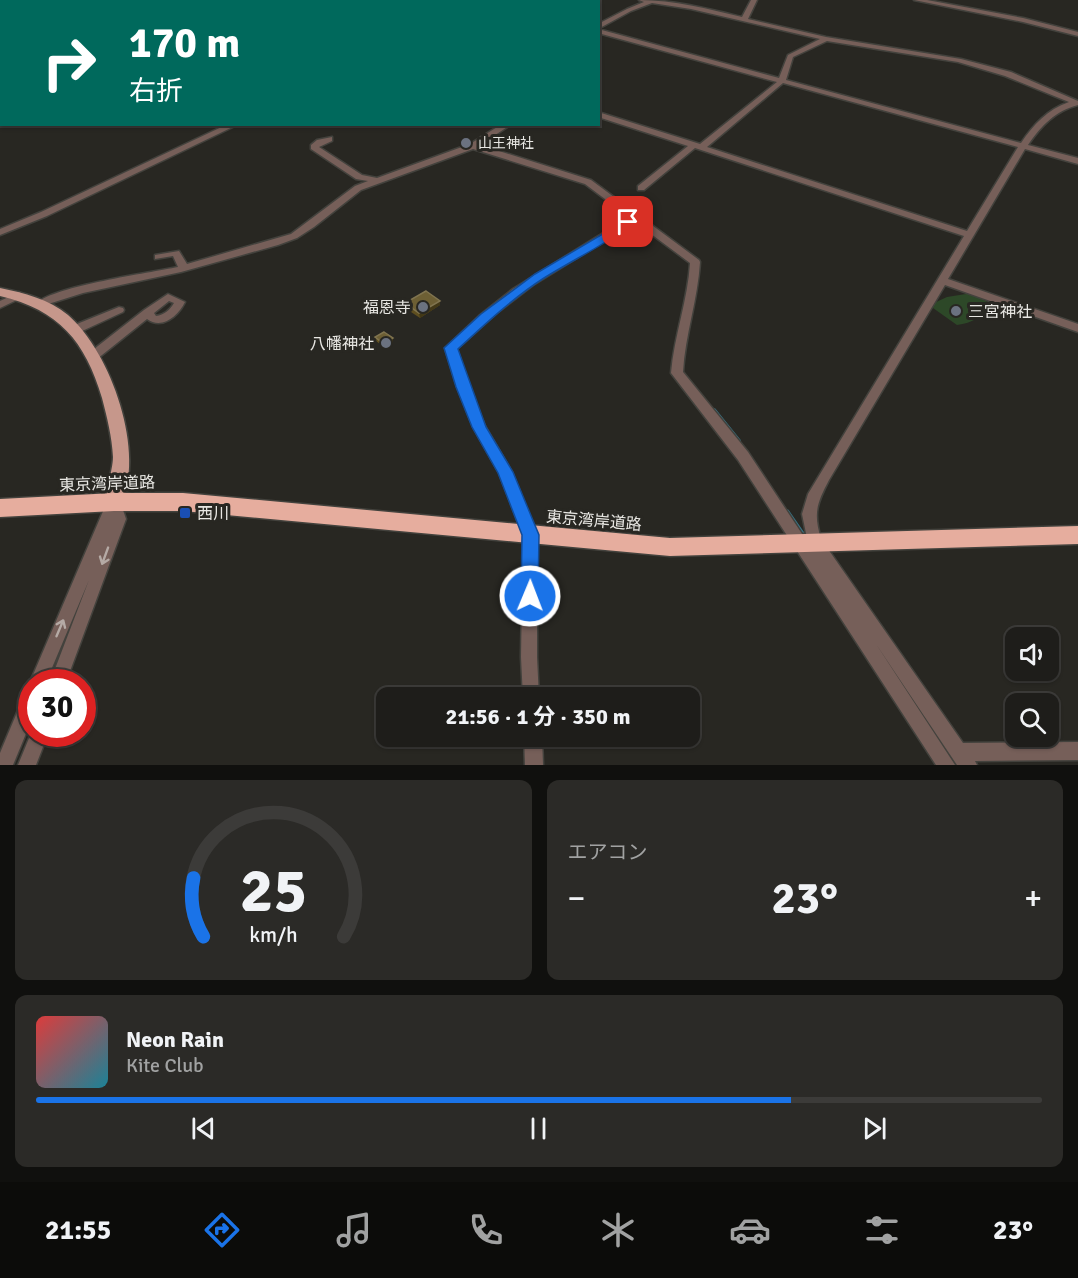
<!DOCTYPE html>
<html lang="ja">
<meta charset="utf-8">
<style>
:root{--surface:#1e1d1a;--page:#2b2a27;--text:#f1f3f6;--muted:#a1a2a2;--line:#3c3b39;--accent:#1a73e8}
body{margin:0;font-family:Signika,"Noto Sans JP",sans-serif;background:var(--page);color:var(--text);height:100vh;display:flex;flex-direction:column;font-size:22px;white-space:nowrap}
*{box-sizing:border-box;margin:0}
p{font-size:20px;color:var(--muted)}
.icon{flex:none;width:33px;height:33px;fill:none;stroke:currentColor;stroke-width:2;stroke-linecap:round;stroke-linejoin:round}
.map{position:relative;height:765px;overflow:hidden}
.drawer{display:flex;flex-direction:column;gap:15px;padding:15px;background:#10100e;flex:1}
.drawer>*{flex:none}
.banner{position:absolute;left:0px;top:0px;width:600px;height:126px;box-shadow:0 2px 4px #0004,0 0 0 2px var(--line);background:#00695c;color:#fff;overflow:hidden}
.controls{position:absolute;left:1005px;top:627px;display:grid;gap:12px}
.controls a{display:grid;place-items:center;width:54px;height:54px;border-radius:12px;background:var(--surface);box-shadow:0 2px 4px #0004,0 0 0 2px var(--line);font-size:30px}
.speed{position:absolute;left:18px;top:669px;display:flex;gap:12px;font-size:30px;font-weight:700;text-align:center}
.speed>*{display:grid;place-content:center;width:78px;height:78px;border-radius:50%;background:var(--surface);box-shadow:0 2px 4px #0004,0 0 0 2px var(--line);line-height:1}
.speed .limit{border:9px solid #d22;background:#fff;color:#111}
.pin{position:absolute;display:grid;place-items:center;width:51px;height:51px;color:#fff;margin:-26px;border-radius:12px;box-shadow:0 3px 9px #0006}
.me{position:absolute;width:66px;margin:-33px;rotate:1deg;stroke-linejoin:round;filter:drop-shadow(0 0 4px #0008)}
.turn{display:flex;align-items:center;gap:21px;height:126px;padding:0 30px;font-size:27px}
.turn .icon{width:78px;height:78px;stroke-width:2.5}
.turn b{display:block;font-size:42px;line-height:51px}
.big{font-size:45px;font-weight:700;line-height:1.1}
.drawer .widget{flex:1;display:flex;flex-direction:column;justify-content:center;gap:9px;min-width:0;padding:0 21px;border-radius:12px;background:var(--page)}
.drawer .dial{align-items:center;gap:0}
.dial svg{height:156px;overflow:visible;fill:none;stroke:var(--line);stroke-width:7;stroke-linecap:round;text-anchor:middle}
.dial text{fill:var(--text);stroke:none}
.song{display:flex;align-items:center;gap:18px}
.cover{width:72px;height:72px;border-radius:9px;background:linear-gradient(135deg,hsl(0 70% 55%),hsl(190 70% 35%))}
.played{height:6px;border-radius:3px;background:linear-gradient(90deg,var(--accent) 75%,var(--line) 75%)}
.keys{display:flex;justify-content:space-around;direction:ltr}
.heat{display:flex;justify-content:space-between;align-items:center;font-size:33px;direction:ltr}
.drawer .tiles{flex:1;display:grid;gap:15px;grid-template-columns:1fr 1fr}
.widget:last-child{grid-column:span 2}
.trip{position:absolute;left:376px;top:687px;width:324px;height:60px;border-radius:12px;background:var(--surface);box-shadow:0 2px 4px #0004,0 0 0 2px var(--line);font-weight:700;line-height:60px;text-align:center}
.tabs{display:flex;height:96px;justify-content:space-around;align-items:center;background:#0c0c0a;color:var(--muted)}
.tabs .icon{width:42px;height:42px}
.tabs .on{color:var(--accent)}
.tabs b{font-size:27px;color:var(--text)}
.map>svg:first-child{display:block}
.green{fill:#2d4828}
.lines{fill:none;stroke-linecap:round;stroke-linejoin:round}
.stream-far1{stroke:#377588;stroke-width:4}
.stream{stroke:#377588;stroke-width:5}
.minor-casing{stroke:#43423d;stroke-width:3}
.major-casing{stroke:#43423d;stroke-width:3}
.highway-casing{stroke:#43423d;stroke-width:3}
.minor{fill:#765f59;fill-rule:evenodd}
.major{fill:#c6978b;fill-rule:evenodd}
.highway{fill:#e6ad9e;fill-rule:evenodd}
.wall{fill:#5e4e1f}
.shaded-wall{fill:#423817}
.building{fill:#6d5f34;stroke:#80744f;stroke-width:1.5}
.oneway{stroke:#b5aaa5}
.route{fill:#1a73e8;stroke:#114b97;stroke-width:1.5}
.worship-dot{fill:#6b7280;stroke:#282722;stroke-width:2}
.transit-dot{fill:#1a4fb4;stroke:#282722;stroke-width:2}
.labels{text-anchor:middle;stroke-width:6;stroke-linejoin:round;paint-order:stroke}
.far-poi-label{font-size:14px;fill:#e8e7e3;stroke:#282722;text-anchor:start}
.poi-label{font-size:16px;fill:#e8e7e3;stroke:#282722;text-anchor:end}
.street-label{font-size:16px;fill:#e8e7e3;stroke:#282722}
</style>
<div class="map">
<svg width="1078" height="765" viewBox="0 0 1078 765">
<rect width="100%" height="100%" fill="#282722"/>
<path class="green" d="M 972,293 L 989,303 C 984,317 972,323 957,325 L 933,308 L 934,303 L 947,297 Z"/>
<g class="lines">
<polyline class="stream-far1" points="714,410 739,441"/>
<g class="stream">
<polyline points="787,512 805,538"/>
<polyline points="918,709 957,765"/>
</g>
<g class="minor-casing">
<g id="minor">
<polygon points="38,0 46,0 35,2"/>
<polygon points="268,0 276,0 266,2"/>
<polygon points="330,0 337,0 339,2 331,2"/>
<polygon points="368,0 379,0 364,2"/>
<polygon points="484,0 495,2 485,2"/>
<path d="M 639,0 C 674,0 708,9 742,17 L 751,0 L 757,0 L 748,19 L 826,37 L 961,59 L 1011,72 L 1078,101 L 1078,105 C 1055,111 1041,126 1028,145 L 1078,158 L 1078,164 L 1025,149 L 948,279 L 1078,324 L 1078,332 L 945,285 L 829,480 C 817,503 813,513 821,539 L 963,743 L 1078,742 L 1078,760 L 975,761 L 977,765 L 957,765 L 876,644 L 955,765 L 936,765 L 738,460 L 671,373 C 674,336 688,300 690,263 L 635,222 L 533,285 L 498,312 L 457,349 L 469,387 L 485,426 L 512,472 L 537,535 L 537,657 L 539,698 L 523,698 L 521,657 L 523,535 L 499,473 L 473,427 L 457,387 L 445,348 L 479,316 L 513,289 L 629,217 L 585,184 L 473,149 L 361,190 L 314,227 L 297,238 L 278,245 L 181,272 L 83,293 L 42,306 L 37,303 C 55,286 149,273 178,267 L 173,256 L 155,259 L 155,255 L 179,251 L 187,264 L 291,234 L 355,186 L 368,181 L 356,179 L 311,149 L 311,145 L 317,140 L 332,137 L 332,141 L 319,147 L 362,175 L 377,178 L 470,144 L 502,124 L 512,124 L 480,145 L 591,180 L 699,260 L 700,262 C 698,299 685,335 683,372 L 748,452 L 808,543 L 802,514 L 808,494 L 964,236 L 695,148 L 644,190 L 638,190 L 638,186 L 688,146 L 598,117 L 598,112 L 700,144 L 777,82 L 598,33 L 598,29 L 779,78 L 788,55 L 820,39 L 691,9 L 652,3 L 631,11 L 598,29 L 598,24 L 627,9 L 644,2 ZM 827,41 L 958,62 L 1005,76 L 1069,102 C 1047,110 1034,124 1021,143 L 786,80 L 793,57 ZM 783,83 L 1018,147 L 967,231 L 707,147 Z"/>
<polygon points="914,0 927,0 1023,18 1078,32 1078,36 1023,22"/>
<polygon points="0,4 2,5 2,9 0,8"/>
<polygon points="0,96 2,96 0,101"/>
<polygon points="228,124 239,124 47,216 0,235 0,229 41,212"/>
<polygon points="19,292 24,295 23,297 0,308 0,301"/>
<path d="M 168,294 L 185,302 C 178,316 162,330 147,319 L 97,359 L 89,359 L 87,356 L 89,353 L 144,310 ZM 169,301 L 174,303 C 170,310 164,315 156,316 L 154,313 Z"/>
<polygon points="119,307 123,308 124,310 123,312 80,332 76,333 70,329 72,326"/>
<polygon points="114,496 119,498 126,519 66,682 50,682 89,580 46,682 32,682 32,686 30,682 107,502 109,498"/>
<polygon points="32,689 32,719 13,765 0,765 0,753 26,691"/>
<polygon points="32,731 32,734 48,734 36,765 18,765"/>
<polygon points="524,736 542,736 543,765 525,765"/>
</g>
</g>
<g class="major-casing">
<path id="major" d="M 0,288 C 24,293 49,299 68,315 C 111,352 147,454 120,507 L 114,509 L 108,507 C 103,497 113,471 113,457 C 112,437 107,417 102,398 C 85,341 59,310 0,296 Z"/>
</g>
<g class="highway-casing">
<polygon id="highway" points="114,493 183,493 670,538 1078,526 1078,544 670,556 183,511 114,511 0,517 0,499"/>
</g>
<use href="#minor" class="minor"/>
<use href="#major" class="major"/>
<use href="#highway" class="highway"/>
</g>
<g class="wall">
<polygon points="440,301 440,305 420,318 405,308 405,303"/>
<polygon points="375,337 393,338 393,343 385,348 376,341"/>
</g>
<g class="shaded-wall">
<polygon points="440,301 440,305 420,318 419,313"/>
<polygon points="393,338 393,343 385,348 384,344"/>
</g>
<g class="building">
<polygon points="426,291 440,301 419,313 405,303"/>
<polygon points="384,332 393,338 384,344 375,337"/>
</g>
<defs><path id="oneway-shaft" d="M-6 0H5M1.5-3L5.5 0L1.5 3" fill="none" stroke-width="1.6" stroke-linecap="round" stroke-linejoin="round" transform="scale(1.5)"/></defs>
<g class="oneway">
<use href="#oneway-shaft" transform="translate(105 556) rotate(110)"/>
<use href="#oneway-shaft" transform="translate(60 628) rotate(-67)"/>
</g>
<path class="route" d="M 628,219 L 633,222 L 632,225 C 604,245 573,260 544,278 C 513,298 485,324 458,349 L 486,427 L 513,472 L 539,535 L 538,596 L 536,602 L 530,604 L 523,602 L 521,596 L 522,535 L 498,473 L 472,427 L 456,387 L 444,348 L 481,314 L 535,274 Z"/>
<g class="worship-dot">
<circle cx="466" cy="143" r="6"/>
<circle cx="423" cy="307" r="6"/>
<circle cx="956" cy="311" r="6"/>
<circle cx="386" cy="343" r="6"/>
</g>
<rect class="transit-dot" x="179" y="507" width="12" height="12" rx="3"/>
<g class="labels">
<g class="far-poi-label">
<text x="478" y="148">山王神社</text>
</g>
<g class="poi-label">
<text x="411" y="313">福恩寺</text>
<text x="968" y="317" text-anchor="start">三宮神社</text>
<text x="374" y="349">八幡神社</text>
<text x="197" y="519" text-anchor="start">西川</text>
</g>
<g class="street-label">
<text transform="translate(107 483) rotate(-2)" y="6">東京湾岸道路</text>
<text transform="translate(594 520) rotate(5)" y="6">東京湾岸道路</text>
</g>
</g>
</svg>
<div class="controls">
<a><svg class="icon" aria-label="sound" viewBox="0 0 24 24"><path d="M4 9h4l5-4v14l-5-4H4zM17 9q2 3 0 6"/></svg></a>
<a><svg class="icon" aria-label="search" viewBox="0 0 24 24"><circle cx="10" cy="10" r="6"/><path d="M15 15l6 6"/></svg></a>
</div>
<div class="speed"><div class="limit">30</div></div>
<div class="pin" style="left:628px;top:222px;background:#d93025"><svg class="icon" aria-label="arrive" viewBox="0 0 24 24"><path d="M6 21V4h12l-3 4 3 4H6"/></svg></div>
<svg class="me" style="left:530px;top:596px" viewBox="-20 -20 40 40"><circle r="17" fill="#1a73e8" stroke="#fff" stroke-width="3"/><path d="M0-11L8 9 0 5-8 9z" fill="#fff"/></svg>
<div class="trip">21:56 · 1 分 · 350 m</div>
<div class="banner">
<div class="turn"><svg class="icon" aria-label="right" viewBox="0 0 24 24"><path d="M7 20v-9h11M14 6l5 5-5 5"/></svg><div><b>170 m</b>右折</div></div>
</div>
</div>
<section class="drawer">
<div class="tiles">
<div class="widget dial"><svg viewBox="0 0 100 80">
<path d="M14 69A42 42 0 1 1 86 69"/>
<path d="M14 69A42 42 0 0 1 9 39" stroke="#1a73e8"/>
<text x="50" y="56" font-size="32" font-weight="700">25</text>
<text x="50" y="72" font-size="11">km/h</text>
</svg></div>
<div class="widget"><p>エアコン</p>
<div class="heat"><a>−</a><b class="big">23°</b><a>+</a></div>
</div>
<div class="widget">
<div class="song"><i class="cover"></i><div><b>Neon Rain</b><p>Kite Club</p></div></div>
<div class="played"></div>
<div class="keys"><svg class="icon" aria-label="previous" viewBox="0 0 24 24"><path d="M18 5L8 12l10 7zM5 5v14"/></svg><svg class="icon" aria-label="pause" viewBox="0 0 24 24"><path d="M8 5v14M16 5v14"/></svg><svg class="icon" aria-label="next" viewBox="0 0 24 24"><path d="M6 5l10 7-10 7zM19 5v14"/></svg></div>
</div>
</div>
</section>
<nav class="tabs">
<b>21:55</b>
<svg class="icon on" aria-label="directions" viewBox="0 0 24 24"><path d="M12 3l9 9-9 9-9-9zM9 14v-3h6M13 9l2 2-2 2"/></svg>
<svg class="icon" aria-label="music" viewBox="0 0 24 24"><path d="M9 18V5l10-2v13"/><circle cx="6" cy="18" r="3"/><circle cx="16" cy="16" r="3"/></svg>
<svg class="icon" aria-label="phone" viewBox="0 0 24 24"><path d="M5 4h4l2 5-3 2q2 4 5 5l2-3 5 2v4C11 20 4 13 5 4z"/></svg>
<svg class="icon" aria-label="climate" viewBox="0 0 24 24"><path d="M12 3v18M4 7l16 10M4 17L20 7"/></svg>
<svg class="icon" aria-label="car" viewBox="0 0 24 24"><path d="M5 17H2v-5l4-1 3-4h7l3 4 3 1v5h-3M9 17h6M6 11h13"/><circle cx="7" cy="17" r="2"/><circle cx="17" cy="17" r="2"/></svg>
<svg class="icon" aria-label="filters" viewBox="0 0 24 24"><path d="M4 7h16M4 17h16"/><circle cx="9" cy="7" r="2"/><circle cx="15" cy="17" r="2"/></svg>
<b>23°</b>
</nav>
